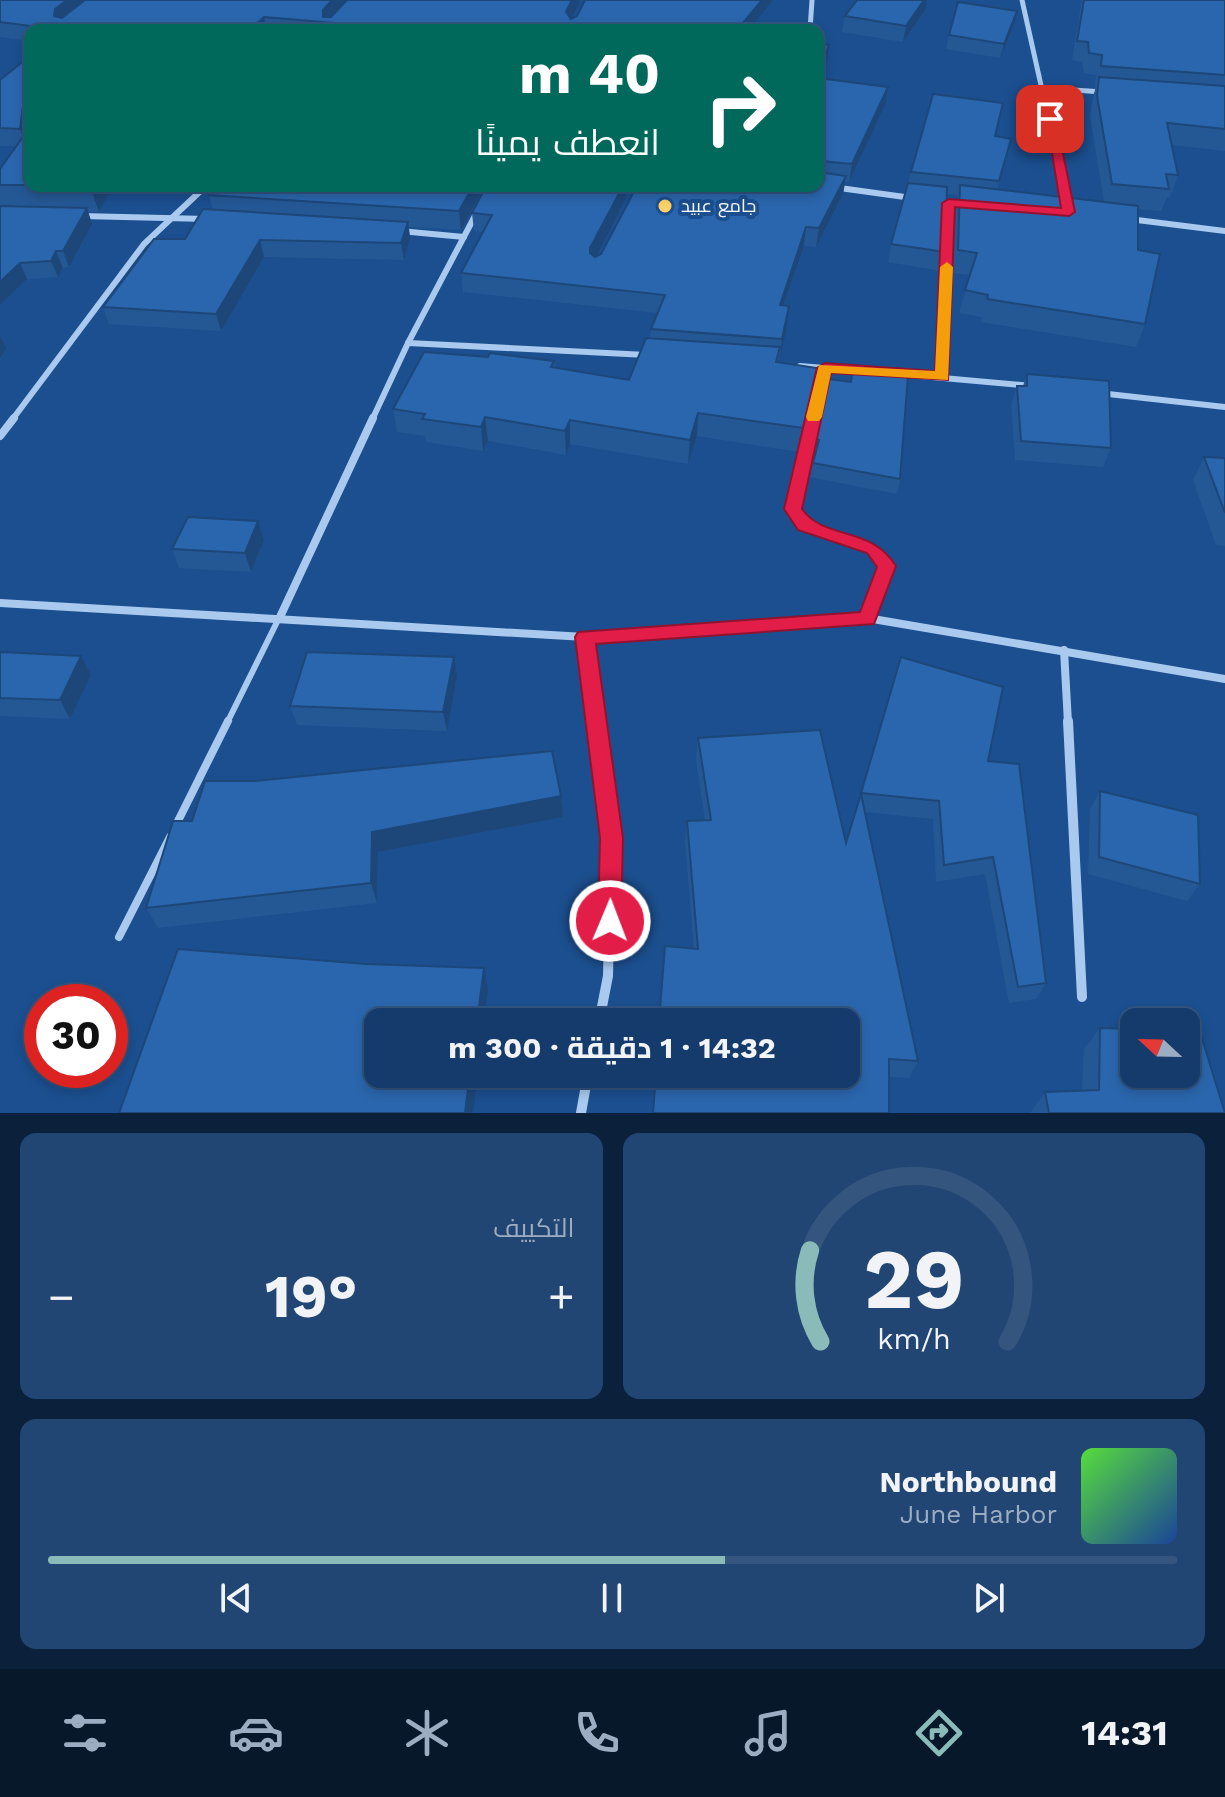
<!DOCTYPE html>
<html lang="ar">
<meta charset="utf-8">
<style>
:root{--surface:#143b6b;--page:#214673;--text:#f1f3f6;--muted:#9dadc1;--line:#33557e;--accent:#8bbbb9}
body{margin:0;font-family:"Work Sans",Cairo,sans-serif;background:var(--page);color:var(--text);direction:rtl;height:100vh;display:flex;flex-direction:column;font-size:30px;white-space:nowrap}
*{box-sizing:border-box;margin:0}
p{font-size:26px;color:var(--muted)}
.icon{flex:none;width:44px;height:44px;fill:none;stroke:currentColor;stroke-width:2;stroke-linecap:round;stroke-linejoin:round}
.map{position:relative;height:1113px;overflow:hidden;direction:ltr}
.details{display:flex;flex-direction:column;gap:20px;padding:20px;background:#0b203b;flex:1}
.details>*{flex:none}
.banner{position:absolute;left:24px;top:24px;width:800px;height:168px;border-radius:16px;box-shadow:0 4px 12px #0003,0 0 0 2px var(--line);direction:rtl;background:#00695c;color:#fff;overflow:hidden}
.needle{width:52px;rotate:292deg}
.controls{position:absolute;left:1120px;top:1008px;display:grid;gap:16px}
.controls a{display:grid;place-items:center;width:80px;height:80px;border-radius:16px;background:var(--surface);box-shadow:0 4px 12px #0003,0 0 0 2px var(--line);font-size:40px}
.speed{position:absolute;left:24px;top:984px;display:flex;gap:16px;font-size:40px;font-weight:700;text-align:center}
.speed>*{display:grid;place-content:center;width:104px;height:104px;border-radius:50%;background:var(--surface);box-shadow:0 4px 12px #0003,0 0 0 2px var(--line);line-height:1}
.speed .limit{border:12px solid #d22;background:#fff;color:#111}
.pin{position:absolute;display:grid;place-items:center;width:68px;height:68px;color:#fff;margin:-34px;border-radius:16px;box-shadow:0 4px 12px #0006}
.me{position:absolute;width:88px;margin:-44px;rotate:1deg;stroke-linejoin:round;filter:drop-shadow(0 0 6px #0008)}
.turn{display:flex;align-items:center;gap:28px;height:168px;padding:0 32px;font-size:36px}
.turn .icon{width:104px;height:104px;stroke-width:2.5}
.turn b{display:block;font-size:56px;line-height:68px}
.big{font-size:60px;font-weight:700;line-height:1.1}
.details .card{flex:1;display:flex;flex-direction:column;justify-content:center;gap:12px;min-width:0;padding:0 28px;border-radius:16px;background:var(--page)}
.details .dial{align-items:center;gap:0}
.dial svg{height:208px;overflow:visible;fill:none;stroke:var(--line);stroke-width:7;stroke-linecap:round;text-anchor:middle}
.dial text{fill:var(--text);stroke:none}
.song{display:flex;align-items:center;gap:24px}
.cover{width:96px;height:96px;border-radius:12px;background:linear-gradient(135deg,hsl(110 70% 55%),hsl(220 70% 35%))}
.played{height:8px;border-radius:4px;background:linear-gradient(90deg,var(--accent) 60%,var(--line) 60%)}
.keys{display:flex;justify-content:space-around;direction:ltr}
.heat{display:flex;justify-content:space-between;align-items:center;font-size:44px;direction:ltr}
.details .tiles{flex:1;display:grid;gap:20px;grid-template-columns:1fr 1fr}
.card:last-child{grid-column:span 2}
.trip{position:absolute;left:364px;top:1008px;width:496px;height:80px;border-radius:16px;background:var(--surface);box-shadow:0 4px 12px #0003,0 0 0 2px var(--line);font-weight:700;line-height:80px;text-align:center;direction:rtl}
.tab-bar{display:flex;height:128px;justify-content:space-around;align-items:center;background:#08182b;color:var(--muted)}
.tab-bar .icon{width:56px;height:56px}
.tab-bar .current{color:var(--accent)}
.tab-bar b{font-size:36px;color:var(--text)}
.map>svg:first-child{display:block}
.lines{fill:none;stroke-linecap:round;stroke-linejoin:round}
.service-far1{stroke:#a9c9ee;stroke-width:6}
.service{stroke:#a9c9ee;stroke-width:8}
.minor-far3{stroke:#a9c9ee;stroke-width:5}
.minor-far2{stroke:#a9c9ee;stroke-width:6}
.minor-far1{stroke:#a9c9ee;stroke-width:8}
.minor{stroke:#a9c9ee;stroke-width:10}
.wall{fill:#245895}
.shaded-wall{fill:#1d4779}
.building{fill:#2a66ad;stroke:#1d4779;stroke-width:2}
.route{fill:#e11d48;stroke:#92132f;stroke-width:2}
.slow{fill:#f59e0b}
.poi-dot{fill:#ffd166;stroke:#1b4f8f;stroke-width:3}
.labels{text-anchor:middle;stroke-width:8;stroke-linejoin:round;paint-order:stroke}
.far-poi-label{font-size:18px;fill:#fff;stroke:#1b4f8f;text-anchor:start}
</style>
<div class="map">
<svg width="1225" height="1113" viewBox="0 0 1225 1113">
<rect width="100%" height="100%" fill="#1b4f8f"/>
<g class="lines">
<polyline class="service-far1" points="227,723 279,618"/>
<g class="service">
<polyline points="175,827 228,721"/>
<polyline points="119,937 170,837"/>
</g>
<g class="minor-far3">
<polyline points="1022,0 1063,184"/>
<polyline points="810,30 812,0"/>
<polyline points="1044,88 1103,92"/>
</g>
<g class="minor-far2">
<polyline points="1062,182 1068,207"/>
<polyline points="818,185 912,198"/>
<polyline points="81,216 207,219"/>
<polyline points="1129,219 1225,231"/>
<polyline points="400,231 464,237"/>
<polyline points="408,343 647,355"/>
<polyline points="800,366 862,371"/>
<polyline points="876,372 1033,386"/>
<polyline points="942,377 949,203"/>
<polyline points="1099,393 1225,407"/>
<polyline points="12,420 144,244 206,186"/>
<polyline points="372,420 408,343 477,212"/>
<polyline points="813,420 825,368"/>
</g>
<g class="minor-far1">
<polyline points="814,418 793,509 804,525 873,549 887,566 867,618"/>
<polyline points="0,436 14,418"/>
<polyline points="0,603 585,637 867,618 1225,679"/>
<polyline points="280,617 373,418"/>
<polyline points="585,637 596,723"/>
<polyline points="1064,650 1068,723"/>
</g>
<g class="minor">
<polyline points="596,721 611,838 608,976 599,1022"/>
<polyline points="1068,721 1082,997"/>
<polyline points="581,1113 588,1074"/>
</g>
</g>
<g class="wall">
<polygon points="0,0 580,0 572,19 773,0 749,30 30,30 30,41 0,37"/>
<polygon points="1082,0 1225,0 1225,151 1172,145 1178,175 1170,197 1167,197 1161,211 1138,209 1138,250 1145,324 1136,347 981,322 982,317 959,313 970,275 952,273 955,206 958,195 947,194 945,252 940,271 888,262 891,244 911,172 995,136 1011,139 997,189 1104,202 1090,116 1093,97 1096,86 1095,86 1096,75 1084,73 1082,62 1072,60"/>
<polygon points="925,10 903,42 842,32 845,16"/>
<polygon points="1014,25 1000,58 946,49 949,35"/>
<polygon points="818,44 827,62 820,78 888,87 885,105 849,182 845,182 843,194 816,247 804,246 784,305 787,326 778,362 813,391 799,452 697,436 688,464 570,444 566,455 488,441 483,451 426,442 425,436 397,432 393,409 554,361 555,368 629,380 650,338 651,329 657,313 463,292 461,273 483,232 474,231 472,213 626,198 596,256 601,254"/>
<polygon points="30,56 30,186 113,186 99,212 88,212 92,224 69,267 63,268 58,277 27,279 0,305 0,169 16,146 0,146 0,80"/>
<polygon points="214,186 484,186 461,230 409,227 410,239 404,260 264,257 221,331 109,324 103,307 185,239 213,210 209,195"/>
<polygon points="853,368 900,479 897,494 810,477 815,454 813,454 815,439 850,382"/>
<polygon points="1027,374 1111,448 1103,467 1015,460 1011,405 1017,386 1023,386"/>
<polygon points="1204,457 1225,458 1225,546 1216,545 1193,480"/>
<polygon points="258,521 264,540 251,572 179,568 172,549"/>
<polygon points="0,652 91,675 70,719 0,716"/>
<polygon points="901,657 988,761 1046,983 1036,999 1009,1003 985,874 936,882 933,819 865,812 918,1061 909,1078 889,1077 694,949 685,841 687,821 705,820 696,759 698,738 846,843"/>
<polygon points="457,676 447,731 297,725 290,706"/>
<polygon points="1100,791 1200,884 1187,901 1088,874 1090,809"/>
<polygon points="561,796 563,817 378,852 377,903 158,928 146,908 192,821"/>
<polygon points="1100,1028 1225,1113 1030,1113 1045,1092 1082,1091 1084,1049"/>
</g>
<g class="shaded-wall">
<polygon points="67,0 93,0 61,26 54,16 55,9"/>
<polygon points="332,0 349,0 329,23 324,22 323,10"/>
<polygon points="572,0 580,0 580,1 567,28 566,12"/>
<polygon points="762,0 773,0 749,30 737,30"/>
<polygon points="924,0 927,0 925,10 903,42 906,26"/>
<polygon points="1017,11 1014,25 1000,58 1004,44"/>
<polygon points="264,17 267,30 250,30"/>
<polygon points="829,45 827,62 818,85 818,73"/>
<polygon points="28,67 30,74 30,121 27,147 20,129"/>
<polygon points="888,87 885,105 849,182 852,164"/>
<polygon points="846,176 843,194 816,247 819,228"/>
<polygon points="90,186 113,186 99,212"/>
<polygon points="473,186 484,186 461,230 459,211"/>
<polygon points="623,186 626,186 626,198 591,267 590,248"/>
<polygon points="87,208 92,224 69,267 63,251"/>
<polygon points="408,222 410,239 404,260 401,243"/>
<polygon points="806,227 804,246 777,324 780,305"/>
<polygon points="260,240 264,257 221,331 216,314"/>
<polygon points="56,251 63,268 58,277 51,261"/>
<polygon points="20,263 27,279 0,305 0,282"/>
<polygon points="789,306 787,326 780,358 782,339"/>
<polygon points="0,336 6,349 0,358"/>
<polygon points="817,368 813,391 799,452 803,428"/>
<polygon points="698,413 697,436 688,464 690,440"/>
<polygon points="485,417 488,441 483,451 481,427"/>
<polygon points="570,420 570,444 566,455 565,431"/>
<polygon points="258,521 264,540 251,572 245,553"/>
<polygon points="81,656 91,675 70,719 60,700"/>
<polygon points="454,657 457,676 447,731 443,712"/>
<polygon points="561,796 563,817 378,852 377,903 371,883 372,832"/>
<polygon points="484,968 488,991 484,1022 477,1022"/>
<polygon points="470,1074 478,1074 473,1113 465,1113"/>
</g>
<g class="building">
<polygon points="0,0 67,0 55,9 54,16 62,18 85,0 332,0 323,10 323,17 331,17 347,0 572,0 566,12 571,19 577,16 585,0 762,0 737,30 552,30 526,26 524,30 342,30 347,24 264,17 250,30 62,30 0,22"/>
<polygon points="857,0 924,0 906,26 845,16"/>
<polygon points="1084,0 1225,0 1225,75 1101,66 1102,55 1089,53 1088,42 1077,41"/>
<polygon points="958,2 1017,11 1004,44 949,35"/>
<polygon points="818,44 829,45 818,73"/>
<polygon points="30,56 30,68 28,67 20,129 0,128 0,80"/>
<polygon points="1099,77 1225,86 1225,129 1167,123 1178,175 1166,174 1169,189 1112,184 1097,96"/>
<polygon points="818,78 888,87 852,164 821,161 818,162"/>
<polygon points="933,94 1003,103 995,136 1011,139 999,181 911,172"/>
<polygon points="30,127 30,185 0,185 0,169"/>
<polygon points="818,170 819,172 846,176 819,228 806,227 780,305 789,306 782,339 651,329 665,295 461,273 492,215 472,213 486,186 623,186 590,248 590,253 595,257 601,254 637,186 818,186"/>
<polygon points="908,183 947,187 945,252 891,244"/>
<polygon points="960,185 1138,206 1138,250 1160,254 1145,324 987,299 988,295 965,290 977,253 958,250"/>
<polygon points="214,186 473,186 459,211 209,195"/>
<polygon points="0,206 87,208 63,251 56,251 51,261 20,263 0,282"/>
<polygon points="203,209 408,222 401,243 260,240 216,314 103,307 154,239 185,239"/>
<polygon points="646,338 780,347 776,362 817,368 803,428 698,413 690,440 570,420 565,431 485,417 481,427 422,419 425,414 393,409 424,352 488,357 490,353 554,361 551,367 629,380"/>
<polygon points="853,368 908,375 900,479 813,463 819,440 815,439 828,379 851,382"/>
<polygon points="1027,374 1109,381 1111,448 1021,441 1017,386 1027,386"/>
<polygon points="1204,457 1225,458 1225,513"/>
<polygon points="188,517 258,521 245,553 172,549"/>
<polygon points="0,652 81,656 60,700 0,698"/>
<polygon points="307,652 454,657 443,712 290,706"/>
<polygon points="901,657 1003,687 988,761 1019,764 1046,983 1018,987 993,857 944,865 939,801 861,793"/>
<polygon points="820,730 846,843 861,794 918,1061 889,1059 889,1113 653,1113 656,1074 846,1074 846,1022 659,1022 665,946 698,949 687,821 711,820 698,738"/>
<polygon points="552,751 561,796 372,832 371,883 146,908 173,821 192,821 205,781 255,781"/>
<polygon points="1100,791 1198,815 1200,884 1099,857"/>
<polygon points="178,949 366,964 484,968 477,1022 378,1022 378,1074 470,1074 465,1113 119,1113"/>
<polygon points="1100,1028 1134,1029 1134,1074 1186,1074 1186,1031 1200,1032 1225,1113 1049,1113 1045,1092 1099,1090"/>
</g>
<path class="route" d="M 1046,117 L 1056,119 L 1075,212 L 1069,216 L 955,207 L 948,380 L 831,373 L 802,509 C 825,541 871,525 896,566 L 874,624 L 596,644 L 623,838 L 621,921 L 618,929 L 610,932 L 601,929 L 598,921 L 600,838 L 575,637 L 578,632 L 860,612 L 877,567 L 867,553 L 798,530 L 784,509 L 817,368 L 825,363 L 935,371 L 942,203 L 949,199 L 1061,208 Z"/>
<polygon class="slow" points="947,262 953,267 948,380 831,373 822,417 819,421 808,421 806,417 819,365 935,371 940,267"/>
<circle class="poi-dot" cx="665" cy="206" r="8"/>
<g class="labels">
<g class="far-poi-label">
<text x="681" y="212">جامع عبيد</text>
</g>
</g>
</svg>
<div class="controls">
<a><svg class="needle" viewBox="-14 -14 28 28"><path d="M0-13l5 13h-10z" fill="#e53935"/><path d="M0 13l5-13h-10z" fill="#9dadc1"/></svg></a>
</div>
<div class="speed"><div class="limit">30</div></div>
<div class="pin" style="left:1050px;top:119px;background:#d93025"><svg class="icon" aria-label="arrive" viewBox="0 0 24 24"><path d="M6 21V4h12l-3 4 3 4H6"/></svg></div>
<svg class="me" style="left:610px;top:921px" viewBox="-20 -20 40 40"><circle r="17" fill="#e11d48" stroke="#fff" stroke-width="3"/><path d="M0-11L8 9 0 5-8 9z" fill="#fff"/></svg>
<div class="trip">14:32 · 1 دقيقة · 300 m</div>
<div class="banner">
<div class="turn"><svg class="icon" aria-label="right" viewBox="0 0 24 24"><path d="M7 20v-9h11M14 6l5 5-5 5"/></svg><div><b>40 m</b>انعطف يمينًا</div></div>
</div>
</div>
<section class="details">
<div class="tiles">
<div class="card dial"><svg viewBox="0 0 100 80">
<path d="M14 69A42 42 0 1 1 86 69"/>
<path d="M14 69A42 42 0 0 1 10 34" stroke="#8bbbb9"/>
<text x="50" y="56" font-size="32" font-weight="700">29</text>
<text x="50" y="72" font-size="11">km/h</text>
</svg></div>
<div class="card"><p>التكييف</p>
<div class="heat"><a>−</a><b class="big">19°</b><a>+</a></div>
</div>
<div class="card">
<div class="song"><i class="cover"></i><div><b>Northbound</b><p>June Harbor</p></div></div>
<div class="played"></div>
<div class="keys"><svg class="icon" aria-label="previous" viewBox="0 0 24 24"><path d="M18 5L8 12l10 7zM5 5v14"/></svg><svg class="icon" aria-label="pause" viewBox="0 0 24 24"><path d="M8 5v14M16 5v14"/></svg><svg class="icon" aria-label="next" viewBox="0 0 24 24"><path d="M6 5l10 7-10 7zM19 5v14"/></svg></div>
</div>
</div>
</section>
<nav class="tab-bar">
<b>14:31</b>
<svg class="icon current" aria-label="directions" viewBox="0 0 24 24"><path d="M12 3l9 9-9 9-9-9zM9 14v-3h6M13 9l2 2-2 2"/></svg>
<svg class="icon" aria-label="music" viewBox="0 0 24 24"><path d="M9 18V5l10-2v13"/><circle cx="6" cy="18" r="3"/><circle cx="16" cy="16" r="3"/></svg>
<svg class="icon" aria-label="phone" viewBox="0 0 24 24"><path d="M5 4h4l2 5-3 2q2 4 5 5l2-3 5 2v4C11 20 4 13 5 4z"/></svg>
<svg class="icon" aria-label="climate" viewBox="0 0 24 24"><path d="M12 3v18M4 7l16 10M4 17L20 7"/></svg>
<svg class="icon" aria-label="car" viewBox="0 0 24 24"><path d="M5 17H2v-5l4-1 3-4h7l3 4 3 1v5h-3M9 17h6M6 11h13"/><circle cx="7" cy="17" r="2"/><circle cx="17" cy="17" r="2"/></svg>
<svg class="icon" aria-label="filters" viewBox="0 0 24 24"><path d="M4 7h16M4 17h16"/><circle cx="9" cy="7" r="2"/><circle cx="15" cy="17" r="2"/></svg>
</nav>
